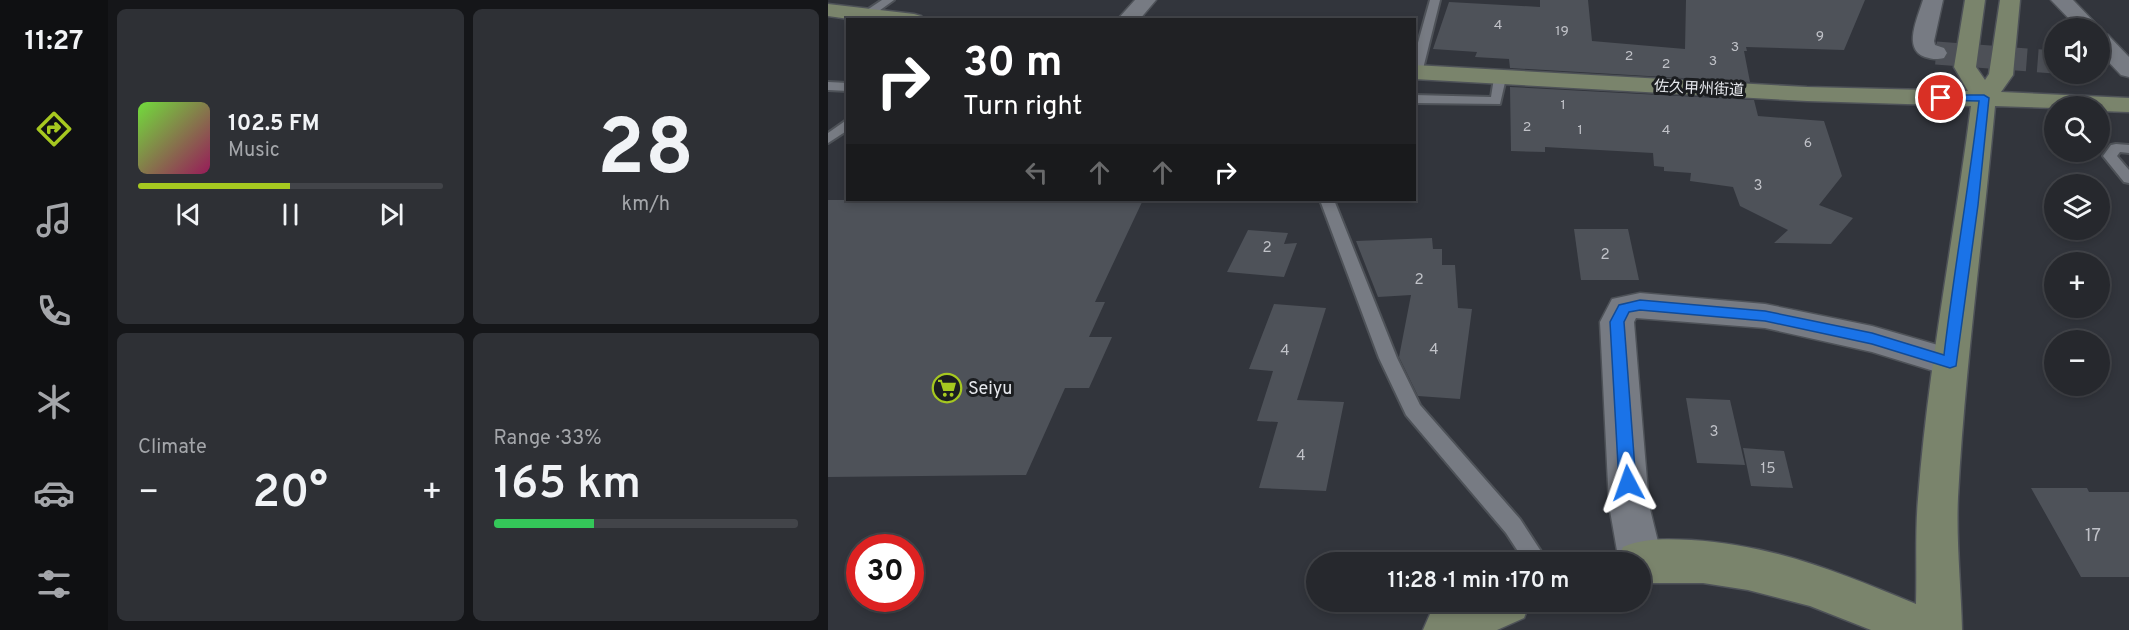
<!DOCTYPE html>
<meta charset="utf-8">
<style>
:root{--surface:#26282d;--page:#2e3035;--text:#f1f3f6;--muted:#a4a6aa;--line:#424449;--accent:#a6c820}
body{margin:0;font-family:Overpass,"Noto Sans JP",sans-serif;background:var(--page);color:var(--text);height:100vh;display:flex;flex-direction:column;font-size:22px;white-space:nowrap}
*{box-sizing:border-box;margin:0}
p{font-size:20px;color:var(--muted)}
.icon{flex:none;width:33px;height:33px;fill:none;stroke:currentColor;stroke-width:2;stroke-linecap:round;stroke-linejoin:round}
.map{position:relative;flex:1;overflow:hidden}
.sheet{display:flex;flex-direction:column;gap:9px;padding:9px;background:#151619;width:720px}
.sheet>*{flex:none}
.top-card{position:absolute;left:18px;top:18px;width:570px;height:183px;border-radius:0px;box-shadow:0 3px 9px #0003,0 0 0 2px var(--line);background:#202124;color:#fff;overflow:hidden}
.fabs{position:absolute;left:1216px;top:18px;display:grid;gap:12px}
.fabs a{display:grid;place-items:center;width:66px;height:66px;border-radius:50%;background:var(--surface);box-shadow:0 3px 9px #0003,0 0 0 2px var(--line);font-size:30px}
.speed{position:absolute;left:18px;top:534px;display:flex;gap:12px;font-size:30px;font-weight:700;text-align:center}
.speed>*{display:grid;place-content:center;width:78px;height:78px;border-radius:50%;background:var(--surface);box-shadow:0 3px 9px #0003,0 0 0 2px var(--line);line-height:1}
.speed .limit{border:9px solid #d22;background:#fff;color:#111}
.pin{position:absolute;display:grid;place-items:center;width:51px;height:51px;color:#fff;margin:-26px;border:3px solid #fff;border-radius:50%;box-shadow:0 2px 6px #0007}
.me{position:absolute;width:66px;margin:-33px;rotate:356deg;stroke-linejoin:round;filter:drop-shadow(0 0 4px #0008)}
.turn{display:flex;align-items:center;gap:21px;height:126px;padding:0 18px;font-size:27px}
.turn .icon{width:78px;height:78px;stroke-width:2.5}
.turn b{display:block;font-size:42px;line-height:51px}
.lanes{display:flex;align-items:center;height:57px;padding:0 18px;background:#0003;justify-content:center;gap:30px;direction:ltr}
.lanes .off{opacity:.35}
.big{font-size:45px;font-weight:600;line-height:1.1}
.sheet .card{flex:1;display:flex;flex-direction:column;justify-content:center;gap:9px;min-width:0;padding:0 21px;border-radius:9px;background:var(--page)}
.sheet .dial{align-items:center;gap:0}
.dial b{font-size:78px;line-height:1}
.song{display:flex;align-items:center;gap:18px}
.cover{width:72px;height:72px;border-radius:9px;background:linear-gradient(135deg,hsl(100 70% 55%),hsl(330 70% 35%))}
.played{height:6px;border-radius:3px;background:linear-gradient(90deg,var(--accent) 50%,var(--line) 50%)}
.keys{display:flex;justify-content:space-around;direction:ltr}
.heat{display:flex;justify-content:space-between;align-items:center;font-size:33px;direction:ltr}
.charge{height:9px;border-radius:4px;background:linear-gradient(90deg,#34c759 33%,var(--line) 0)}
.sheet .tiles{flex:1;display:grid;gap:9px;grid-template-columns:repeat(2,1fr)}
.trip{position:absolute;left:478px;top:552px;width:345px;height:60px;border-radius:30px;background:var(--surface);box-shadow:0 3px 9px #0003,0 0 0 2px var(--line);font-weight:600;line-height:60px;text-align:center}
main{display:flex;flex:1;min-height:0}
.dock{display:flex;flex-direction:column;width:108px;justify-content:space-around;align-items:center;background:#0f1012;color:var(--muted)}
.dock .icon{width:42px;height:42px}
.dock .on{color:var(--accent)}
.dock b{font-size:27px;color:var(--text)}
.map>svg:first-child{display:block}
.building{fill:#4e5259}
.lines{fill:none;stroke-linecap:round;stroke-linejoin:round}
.street-tunnel{stroke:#4d5057;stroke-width:23;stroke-dasharray:23 11;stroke-linecap:butt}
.lane-casing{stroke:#4e5258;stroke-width:4}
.street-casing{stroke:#4e5258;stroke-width:3}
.secondary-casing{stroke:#4e5258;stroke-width:3}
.lane{fill:#777b83;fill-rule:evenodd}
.street{fill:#777b83;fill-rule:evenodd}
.secondary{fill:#7a846c;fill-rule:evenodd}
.route{fill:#1a73e8;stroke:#114b97;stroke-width:1.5}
.labels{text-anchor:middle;stroke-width:6;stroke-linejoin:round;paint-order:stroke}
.far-number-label{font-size:14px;fill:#c0c2c8}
.far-street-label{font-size:15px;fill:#e6e8ed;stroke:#1b1d20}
.number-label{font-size:15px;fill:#c0c2c8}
.poi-label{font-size:18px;fill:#e6e8ed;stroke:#1b1d20;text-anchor:start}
.near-number-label{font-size:18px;fill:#c0c2c8}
</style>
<main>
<nav class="dock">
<b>11:27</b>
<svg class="icon on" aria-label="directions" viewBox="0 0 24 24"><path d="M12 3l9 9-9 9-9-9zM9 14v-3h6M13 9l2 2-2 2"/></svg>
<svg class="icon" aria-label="music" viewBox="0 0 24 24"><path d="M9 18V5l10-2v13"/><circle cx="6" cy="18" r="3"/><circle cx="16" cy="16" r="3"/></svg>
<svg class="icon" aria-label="phone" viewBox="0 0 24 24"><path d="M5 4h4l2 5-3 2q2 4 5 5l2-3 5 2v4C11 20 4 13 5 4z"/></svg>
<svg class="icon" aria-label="climate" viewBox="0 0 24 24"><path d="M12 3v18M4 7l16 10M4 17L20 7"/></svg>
<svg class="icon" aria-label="car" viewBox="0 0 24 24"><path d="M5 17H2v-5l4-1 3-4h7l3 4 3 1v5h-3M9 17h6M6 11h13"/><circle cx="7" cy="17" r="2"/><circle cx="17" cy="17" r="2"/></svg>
<svg class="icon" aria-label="filters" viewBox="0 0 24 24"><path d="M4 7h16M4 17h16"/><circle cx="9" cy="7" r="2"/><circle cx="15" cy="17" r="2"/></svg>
</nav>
<section class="sheet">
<div class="tiles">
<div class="card">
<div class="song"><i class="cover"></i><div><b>102.5 FM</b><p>Music</p></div></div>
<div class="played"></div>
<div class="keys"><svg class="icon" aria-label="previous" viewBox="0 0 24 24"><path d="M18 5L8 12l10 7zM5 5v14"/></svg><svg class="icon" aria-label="pause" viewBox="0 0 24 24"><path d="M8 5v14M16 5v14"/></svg><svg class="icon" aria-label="next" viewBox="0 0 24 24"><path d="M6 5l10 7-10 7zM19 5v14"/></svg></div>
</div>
<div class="card dial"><b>28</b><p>km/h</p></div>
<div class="card"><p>Climate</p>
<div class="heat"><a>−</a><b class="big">20°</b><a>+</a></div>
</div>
<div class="card"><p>Range · 33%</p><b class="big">165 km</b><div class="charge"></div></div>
</div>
</section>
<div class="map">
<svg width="1301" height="630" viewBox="0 0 1301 630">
<rect width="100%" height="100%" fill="#32353c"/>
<g class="building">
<polygon points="712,0 760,0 764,41 857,49 858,0 1037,0 1016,50 918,47 919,51 916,51 922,82 682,68 681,59 647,57 649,52 605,49 621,2 712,7"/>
<polygon points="682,87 926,100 930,116 996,121 1014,176 991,205 1025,218 1003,244 946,243 960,230 912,206 905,187 862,181 863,173 836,171 836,167 826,166 825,153 717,147 717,152 683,151"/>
<polygon points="0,200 315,200 267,302 277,302 261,337 284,337 261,388 237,388 198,475 0,477"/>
<polygon points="746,229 800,229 811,280 753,280"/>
<polygon points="420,230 460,233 456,244 469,243 456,277 399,272"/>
<polygon points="604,238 605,249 614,249 614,265 627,265 630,308 644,309 632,399 590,396 571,357 583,295 550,297 528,241"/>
<polygon points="446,304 498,308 469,400 516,402 498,491 431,488 450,422 429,421 445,371 421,369"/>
<polygon points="858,398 902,400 917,465 869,463"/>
<polygon points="915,448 956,451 965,488 923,486"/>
<polygon points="1203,488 1259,488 1261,492 1301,492 1301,577 1253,577"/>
</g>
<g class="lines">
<polyline class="street-tunnel" points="1108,53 1227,62"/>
<g class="lane-casing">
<g id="lane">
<polygon points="54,0 66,0 44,16 36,16 36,12"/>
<polygon points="602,0 612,0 594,73 588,76 586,57"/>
<polygon points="672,74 678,78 672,104 586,103 586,95 663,97 666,78"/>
<polygon points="0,82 20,83 20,91 0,90"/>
<polygon points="20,119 20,130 0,143 0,133"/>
<polygon points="1288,144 1301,145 1301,153 1292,152 1289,156 1301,170 1301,183 1296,182 1275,156 1283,145"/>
<polygon points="492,200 506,200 569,358 592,405 692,519 720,562 697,562 678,533 578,415 551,358"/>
</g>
</g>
<g class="street-casing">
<g id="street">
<polygon points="307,0 328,0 311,20 289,20"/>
<path d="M 1095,0 L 1115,0 L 1106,41 L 1107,45 L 1116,48 L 1119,53 L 1116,58 C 1108,60 1104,59 1097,57 C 1074,49 1090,17 1095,0 Z"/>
<polygon points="1223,0 1245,0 1272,28 1250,28"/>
<polygon points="1272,33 1280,35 1301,57 1301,77 1293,75 1272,53"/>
<polygon points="812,293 937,304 1044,326 1134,352 1139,362 1134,372 1122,376 1044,352 937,328 808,318 806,322 821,505 835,562 828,577 813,583 813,562 791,562 781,505 772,322 784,299"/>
</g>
</g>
<g class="secondary-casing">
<g id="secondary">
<path d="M 1137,0 L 1157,0 L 1148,67 L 1157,80 L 1161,74 L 1172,0 L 1192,0 L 1185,75 L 1173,92 L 1301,98 L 1301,112 L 1272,111 L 1272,106 L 1227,108 L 1167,106 C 1155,237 1137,366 1130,497 C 1128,541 1133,586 1134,630 L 1043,630 L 982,606 L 920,590 L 875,583 L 813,583 L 813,562 L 789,562 L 795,547 C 817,538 839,539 863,540 C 946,545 1013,573 1088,604 C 1089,569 1087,533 1090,499 C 1100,367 1126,237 1143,106 L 979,101 L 586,79 L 586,65 L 979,87 L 1140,91 L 1126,67 Z"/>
<polygon points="0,4 86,14 93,16 96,20 28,20 0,16"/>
<polygon points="630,602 702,602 696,618 669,630 595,630 602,614"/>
</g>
</g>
<use href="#lane" class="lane"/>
<use href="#street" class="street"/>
<use href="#secondary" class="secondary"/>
</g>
<path class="route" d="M 1113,95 L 1156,95 L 1161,98 L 1150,205 L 1128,366 L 1122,368 L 1044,344 L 937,321 L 812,310 L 801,312 L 796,322 L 808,483 L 805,488 L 800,490 L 794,488 L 791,483 L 782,322 L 791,305 L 812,300 L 937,311 L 1044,333 L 1116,355 C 1126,270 1141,186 1151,101 L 1109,100 L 1108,98 Z"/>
<defs>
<g id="supermarket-ring" transform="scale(1.5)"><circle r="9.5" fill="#1b1d20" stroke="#a6c820" stroke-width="1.5"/><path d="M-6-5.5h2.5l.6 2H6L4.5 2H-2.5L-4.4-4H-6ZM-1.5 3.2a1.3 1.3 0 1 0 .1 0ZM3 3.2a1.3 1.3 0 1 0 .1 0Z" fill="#a6c820"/></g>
</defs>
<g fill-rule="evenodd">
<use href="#supermarket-ring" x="119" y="388"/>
</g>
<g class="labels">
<g class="far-number-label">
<text x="670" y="29">4</text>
<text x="734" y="35">19</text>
<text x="992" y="40">9</text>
<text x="907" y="51">3</text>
<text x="801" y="60">2</text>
<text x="885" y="65">3</text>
<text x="838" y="68">2</text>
<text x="735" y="109">1</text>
<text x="699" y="131">2</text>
<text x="752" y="134">1</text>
<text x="838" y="134">4</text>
<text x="980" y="147">6</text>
</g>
<g class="far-street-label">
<text transform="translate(871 88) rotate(3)" y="5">佐久甲州街道</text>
</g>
<g class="number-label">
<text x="930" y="190">3</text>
<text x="439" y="252">2</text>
<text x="777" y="259">2</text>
<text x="591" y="284">2</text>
<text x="606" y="354">4</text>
<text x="457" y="355">4</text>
<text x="886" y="436">3</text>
<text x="473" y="460">4</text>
<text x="940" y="473">15</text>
</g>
<g class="poi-label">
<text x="140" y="394">Seiyu</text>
</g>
<g class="near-number-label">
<text x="1265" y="541">17</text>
</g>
</g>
</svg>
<div class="fabs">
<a><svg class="icon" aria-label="sound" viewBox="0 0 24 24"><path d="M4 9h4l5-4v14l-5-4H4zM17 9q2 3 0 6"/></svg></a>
<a><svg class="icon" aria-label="search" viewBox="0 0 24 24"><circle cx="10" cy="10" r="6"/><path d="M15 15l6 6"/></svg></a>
<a><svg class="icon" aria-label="layers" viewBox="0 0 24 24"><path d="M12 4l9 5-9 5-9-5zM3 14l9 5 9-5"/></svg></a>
<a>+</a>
<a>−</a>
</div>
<div class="speed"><div class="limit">30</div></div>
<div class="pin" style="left:1113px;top:98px;background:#d93025"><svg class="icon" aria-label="arrive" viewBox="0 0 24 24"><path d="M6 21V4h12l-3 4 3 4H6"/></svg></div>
<svg class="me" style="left:800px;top:483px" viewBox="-20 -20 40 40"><path d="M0-17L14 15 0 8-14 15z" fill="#1a73e8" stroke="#fff" stroke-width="4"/></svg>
<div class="trip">11:28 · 1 min · 170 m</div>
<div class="top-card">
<div class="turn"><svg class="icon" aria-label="right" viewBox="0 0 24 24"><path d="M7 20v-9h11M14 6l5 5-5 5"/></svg><div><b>30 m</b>Turn right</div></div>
<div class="lanes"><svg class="icon off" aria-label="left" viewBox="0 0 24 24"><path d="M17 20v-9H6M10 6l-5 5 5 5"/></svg><svg class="icon off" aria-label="ahead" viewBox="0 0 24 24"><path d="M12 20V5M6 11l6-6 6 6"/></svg><svg class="icon off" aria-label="ahead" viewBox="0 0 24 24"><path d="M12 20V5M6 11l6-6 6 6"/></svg><svg class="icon" aria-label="right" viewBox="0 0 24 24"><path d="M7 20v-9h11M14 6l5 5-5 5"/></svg></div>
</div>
</div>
</main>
